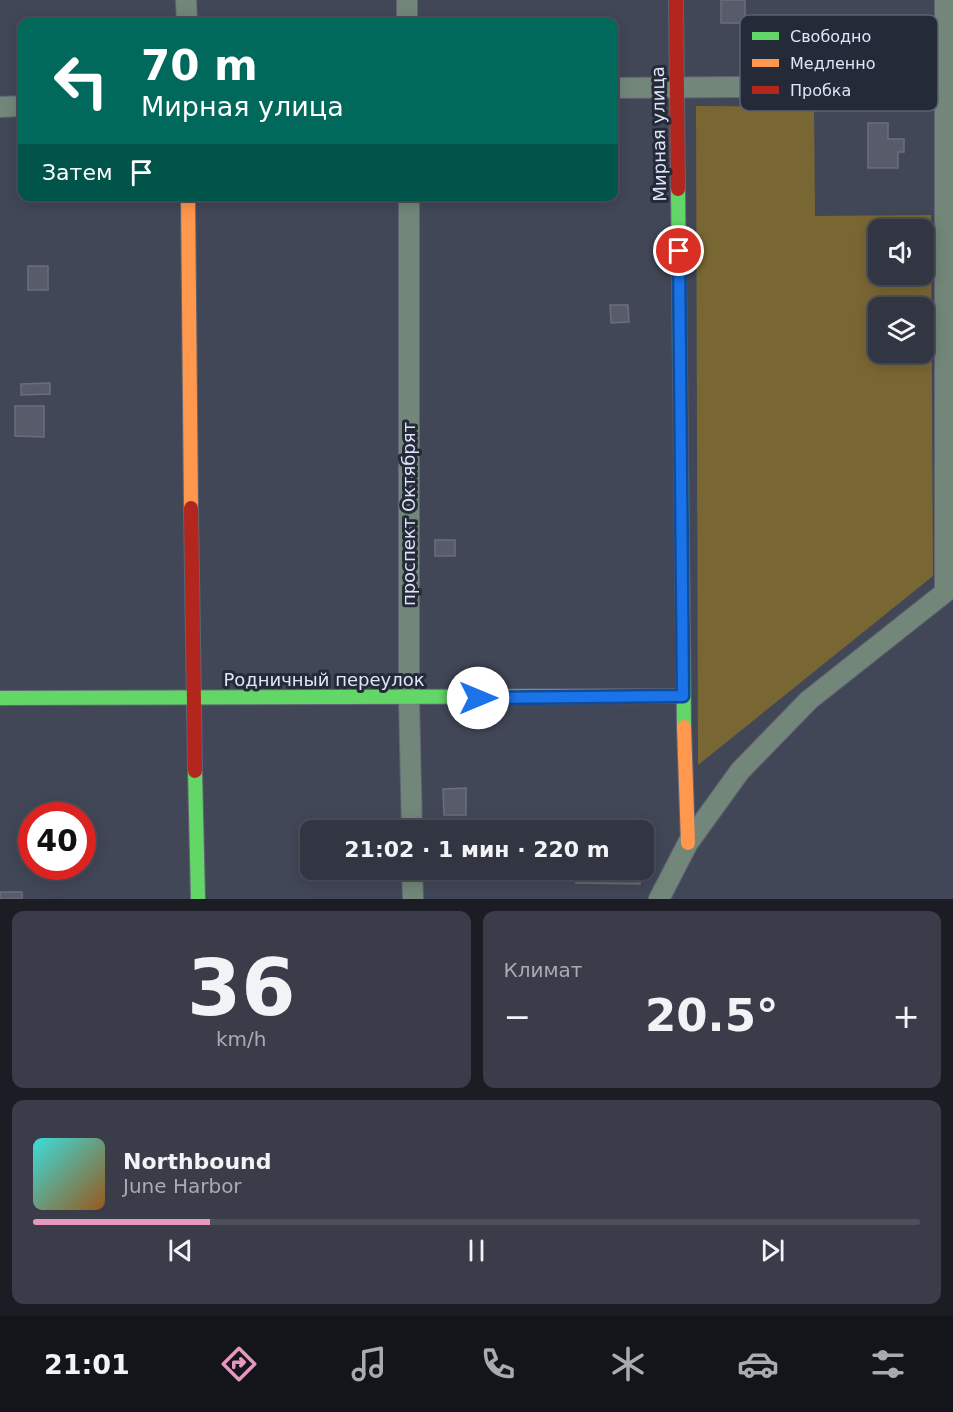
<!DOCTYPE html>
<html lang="ru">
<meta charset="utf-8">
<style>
:root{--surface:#323542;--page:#3a3d49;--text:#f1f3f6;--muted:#a8abb2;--line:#4d505b;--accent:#e797bd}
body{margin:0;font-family:"DejaVu Sans",sans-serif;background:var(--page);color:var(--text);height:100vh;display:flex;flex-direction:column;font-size:22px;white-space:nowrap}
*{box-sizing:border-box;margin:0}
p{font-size:20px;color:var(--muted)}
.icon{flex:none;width:33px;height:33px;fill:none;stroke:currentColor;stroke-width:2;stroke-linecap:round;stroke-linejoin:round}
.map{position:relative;height:899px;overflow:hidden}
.side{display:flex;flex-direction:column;gap:12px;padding:12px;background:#1c1d24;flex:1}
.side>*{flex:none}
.guide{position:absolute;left:18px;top:18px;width:600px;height:183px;border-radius:12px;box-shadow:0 3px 15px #0003,0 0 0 2px var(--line);background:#00695c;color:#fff;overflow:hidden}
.buttons{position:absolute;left:868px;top:219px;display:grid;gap:12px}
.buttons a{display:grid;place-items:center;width:66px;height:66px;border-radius:12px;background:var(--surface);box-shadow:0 3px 15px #0003,0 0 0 2px var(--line);font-size:30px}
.speed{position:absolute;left:18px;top:802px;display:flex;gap:12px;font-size:30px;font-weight:700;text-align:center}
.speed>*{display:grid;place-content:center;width:78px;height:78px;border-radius:50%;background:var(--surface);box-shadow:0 3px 15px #0003,0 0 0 2px var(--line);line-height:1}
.speed .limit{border:9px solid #d22;background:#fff;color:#111}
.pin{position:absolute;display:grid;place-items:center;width:51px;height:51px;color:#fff;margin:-26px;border:3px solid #fff;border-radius:50%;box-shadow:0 2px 6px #0007}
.me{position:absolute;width:66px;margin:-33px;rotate:90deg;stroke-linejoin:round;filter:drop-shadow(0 0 4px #0008)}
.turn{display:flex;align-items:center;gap:21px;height:126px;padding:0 24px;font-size:27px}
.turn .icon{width:78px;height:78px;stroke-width:2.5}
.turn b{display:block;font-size:42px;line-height:51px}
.then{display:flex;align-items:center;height:57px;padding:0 24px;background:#0003;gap:12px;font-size:22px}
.big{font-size:45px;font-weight:600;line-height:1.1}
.side .card{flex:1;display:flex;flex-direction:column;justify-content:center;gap:9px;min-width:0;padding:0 21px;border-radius:12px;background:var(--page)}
.side .dial{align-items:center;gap:0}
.dial b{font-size:78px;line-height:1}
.song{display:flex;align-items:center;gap:18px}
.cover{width:72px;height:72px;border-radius:9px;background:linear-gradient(135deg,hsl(180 70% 55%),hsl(30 70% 35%))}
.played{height:6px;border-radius:3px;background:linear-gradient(90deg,var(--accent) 20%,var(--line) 20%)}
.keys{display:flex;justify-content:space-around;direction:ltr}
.heat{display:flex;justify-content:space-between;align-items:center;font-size:33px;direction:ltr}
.side .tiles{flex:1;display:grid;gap:12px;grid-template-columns:1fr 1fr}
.card:last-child{grid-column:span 2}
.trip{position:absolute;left:300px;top:820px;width:354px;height:60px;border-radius:12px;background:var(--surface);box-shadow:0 3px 15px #0003,0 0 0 2px var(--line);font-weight:600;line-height:60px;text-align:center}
.dock{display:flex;height:96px;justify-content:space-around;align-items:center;background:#14151a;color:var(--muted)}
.dock .icon{width:42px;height:42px}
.dock .selected{color:var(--accent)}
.dock b{font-size:27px;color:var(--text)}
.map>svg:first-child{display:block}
.green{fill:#796733;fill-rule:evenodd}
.building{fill:#585c6a;stroke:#6a6e7d;stroke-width:1.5}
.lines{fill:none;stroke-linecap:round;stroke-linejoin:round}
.street-casing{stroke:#606473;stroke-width:22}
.fast-casing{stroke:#606473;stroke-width:16}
.slow-casing{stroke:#606473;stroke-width:16}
.jam-casing{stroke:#606473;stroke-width:16}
.street{stroke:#72877a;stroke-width:20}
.fast{stroke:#63d668;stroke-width:14}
.slow{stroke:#ff974d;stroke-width:14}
.jam{stroke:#b3261e;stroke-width:14}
.route-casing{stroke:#114b97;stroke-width:15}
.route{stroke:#1a73e8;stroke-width:10}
.labels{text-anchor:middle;stroke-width:6;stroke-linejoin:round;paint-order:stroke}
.street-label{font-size:18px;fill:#dee5f8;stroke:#252a38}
.key{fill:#252a38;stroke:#5c6272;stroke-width:1.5}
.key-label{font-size:16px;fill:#dee5f8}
</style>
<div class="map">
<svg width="953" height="899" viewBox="0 0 953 899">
<rect width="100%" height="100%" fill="#424758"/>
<path class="green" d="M 696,106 L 814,107 L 815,216 L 931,215 L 933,576 L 698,765 ZM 879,230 L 924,230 L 924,274 L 879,274 ZM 879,308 L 924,308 L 924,352 L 879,352 Z"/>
<g class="building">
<rect x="721" y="0" width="24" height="23"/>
<polygon points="868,123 888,123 888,139 904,139 904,152 898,152 898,168 868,168"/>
<rect x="28" y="266" width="20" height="24"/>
<polygon points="610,305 628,305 629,322 611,323"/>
<polygon points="50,383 50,394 21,395 21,384"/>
<polygon points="15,406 44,406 44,437 15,436"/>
<rect x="435" y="540" width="20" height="16"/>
<polygon points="466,788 466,815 444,815 443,789"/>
<polygon points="576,870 640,870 640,884 576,883"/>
<rect x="0" y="892" width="22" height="7"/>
</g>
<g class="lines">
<g class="street-casing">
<g id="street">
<polyline points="186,0 187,22"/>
<polyline points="407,0 407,22"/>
<polyline points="945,0 945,591"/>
<polyline points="614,88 953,85"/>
<polyline points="0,107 22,106"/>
<polyline points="409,196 409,698 412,831"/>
<polyline points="412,870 413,899"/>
<polyline points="659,899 688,843 740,771 809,700 953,586"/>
</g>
</g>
<g class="fast-casing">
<g id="fast">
<polyline points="678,189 684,727"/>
<polyline points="0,698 683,696"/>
<polyline points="195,771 198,899"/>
</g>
</g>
<g class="slow-casing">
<g id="slow">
<polyline points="188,196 191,508"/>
<polyline points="684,727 688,843"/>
</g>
</g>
<g class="jam-casing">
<g id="jam">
<polyline points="676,0 678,189"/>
<polyline points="191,508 195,771"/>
</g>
</g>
<use href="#street" class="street"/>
<use href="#fast" class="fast"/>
<use href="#slow" class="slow"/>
<use href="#jam" class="jam"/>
</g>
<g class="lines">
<g class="route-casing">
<polyline id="route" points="478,698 683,696 679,251"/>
</g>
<use href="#route" class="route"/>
</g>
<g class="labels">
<g class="street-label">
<text transform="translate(659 134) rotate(-91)" y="6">Мирная улица</text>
<text transform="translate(409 514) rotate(-90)" y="6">проспект Октябрят</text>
<text x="324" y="686">Родничный переулок</text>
</g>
</g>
<rect x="740" y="15" width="198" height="96" rx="9" class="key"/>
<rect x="752" y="32" width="27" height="8" fill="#63d668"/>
<rect x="752" y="59" width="27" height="8" fill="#ff974d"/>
<rect x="752" y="86" width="27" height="8" fill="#b3261e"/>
<g class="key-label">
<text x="790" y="42">Свободно</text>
<text x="790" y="69">Медленно</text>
<text x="790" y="96">Пробка</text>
</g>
</svg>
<div class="buttons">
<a><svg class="icon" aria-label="sound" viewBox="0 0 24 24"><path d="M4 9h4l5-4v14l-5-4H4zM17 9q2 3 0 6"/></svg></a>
<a><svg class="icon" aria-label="layers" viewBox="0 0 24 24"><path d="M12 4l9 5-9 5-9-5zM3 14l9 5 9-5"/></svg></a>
</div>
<div class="speed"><div class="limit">40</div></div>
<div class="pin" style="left:679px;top:251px;background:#d93025"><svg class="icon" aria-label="arrive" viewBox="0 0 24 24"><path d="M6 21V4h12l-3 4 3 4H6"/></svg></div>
<svg class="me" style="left:478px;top:698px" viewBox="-20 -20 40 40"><circle r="19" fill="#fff"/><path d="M0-13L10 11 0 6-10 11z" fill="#1a73e8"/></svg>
<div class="trip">21:02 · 1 мин · 220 m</div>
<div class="guide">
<div class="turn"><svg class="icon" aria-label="left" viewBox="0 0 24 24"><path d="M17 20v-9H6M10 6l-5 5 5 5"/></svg><div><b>70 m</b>Мирная улица</div></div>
<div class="then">Затем<svg class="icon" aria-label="arrive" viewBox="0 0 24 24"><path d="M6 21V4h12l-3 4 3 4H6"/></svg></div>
</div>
</div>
<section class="side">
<div class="tiles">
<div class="card dial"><b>36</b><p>km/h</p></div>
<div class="card"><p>Климат</p>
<div class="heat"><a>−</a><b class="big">20.5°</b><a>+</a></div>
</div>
<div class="card">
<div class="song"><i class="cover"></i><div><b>Northbound</b><p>June Harbor</p></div></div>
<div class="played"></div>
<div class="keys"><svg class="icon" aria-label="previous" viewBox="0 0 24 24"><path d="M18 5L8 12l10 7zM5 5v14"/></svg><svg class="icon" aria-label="pause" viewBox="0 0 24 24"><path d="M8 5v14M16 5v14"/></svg><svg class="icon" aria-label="next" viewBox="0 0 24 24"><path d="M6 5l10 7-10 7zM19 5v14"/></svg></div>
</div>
</div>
</section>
<nav class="dock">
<b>21:01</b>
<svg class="icon selected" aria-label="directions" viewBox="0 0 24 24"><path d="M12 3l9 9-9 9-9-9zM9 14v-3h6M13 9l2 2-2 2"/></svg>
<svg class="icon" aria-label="music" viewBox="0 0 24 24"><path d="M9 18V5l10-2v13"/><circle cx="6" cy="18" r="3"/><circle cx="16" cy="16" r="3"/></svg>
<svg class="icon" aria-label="phone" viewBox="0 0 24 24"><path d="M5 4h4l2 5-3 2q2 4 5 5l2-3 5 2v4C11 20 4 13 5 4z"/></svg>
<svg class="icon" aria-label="climate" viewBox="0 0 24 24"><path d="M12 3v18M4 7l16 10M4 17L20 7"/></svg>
<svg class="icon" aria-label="car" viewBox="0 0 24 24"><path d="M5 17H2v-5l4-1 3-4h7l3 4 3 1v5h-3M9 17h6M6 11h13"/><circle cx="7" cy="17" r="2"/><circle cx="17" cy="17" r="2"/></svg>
<svg class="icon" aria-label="filters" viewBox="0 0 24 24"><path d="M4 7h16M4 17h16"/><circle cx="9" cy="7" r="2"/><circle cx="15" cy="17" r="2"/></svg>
</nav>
